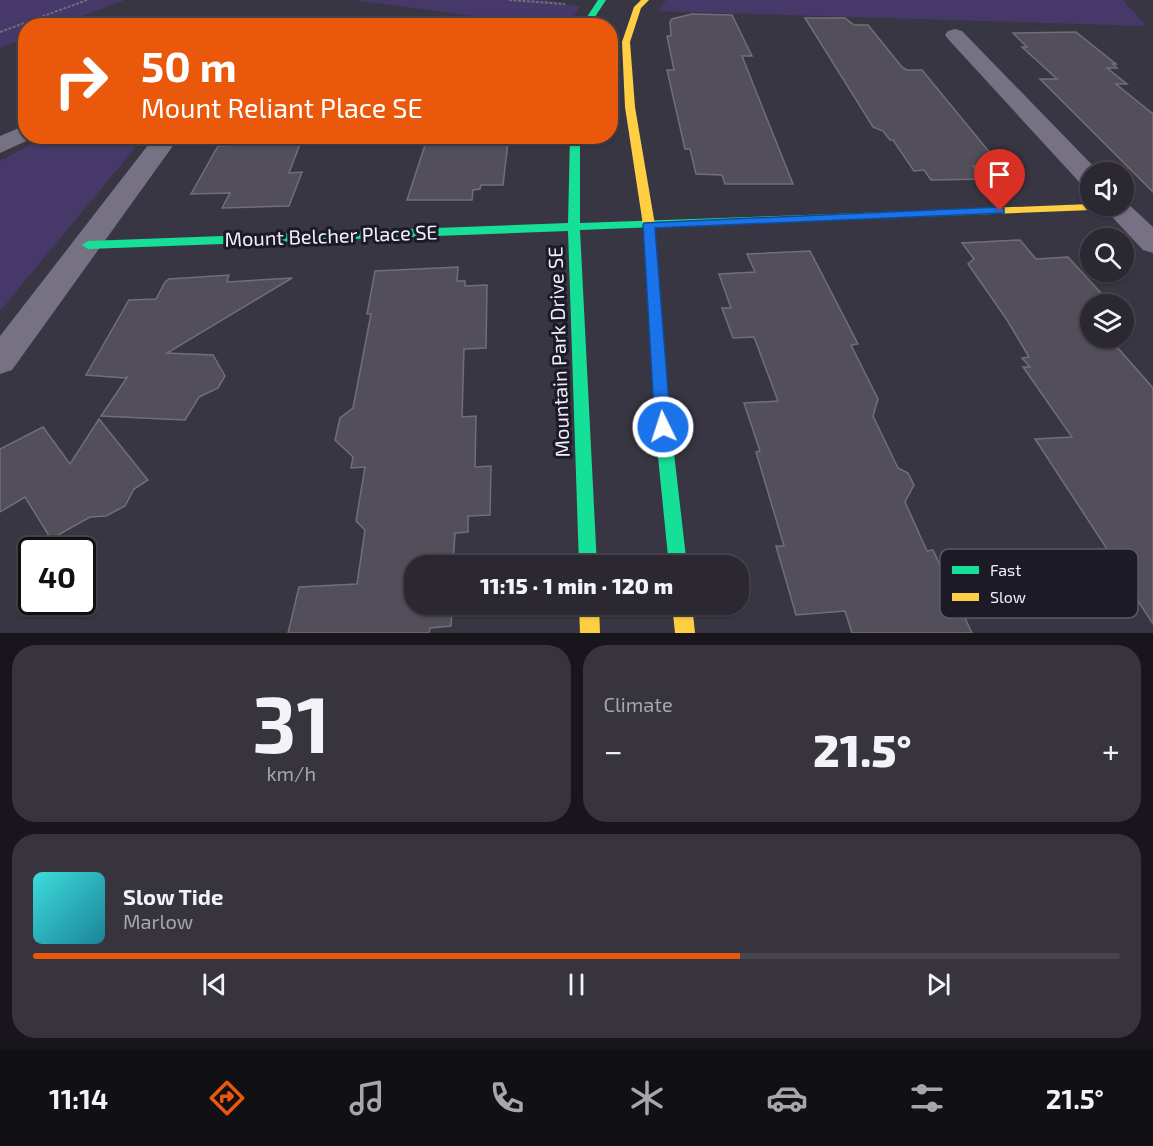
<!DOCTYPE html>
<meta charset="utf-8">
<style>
:root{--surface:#2b2832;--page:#37343e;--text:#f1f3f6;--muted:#a6a6ac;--line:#47444d;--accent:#ea580c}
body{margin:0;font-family:"Exo 2",sans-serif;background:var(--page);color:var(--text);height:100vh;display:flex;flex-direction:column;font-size:22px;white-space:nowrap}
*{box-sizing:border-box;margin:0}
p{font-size:20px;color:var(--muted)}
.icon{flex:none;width:33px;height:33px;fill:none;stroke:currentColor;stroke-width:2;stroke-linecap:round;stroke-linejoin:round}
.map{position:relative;height:633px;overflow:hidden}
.sheet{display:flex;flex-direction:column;gap:12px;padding:12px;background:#18161c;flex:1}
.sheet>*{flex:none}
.top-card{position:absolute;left:18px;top:18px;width:600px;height:126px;border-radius:24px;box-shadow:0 2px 4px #0004,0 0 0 2px var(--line);background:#ea580c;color:#fff;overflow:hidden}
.tools{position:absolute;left:1080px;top:162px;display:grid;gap:12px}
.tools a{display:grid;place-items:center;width:54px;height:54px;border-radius:50%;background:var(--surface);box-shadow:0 2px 4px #0004,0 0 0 2px var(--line);font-size:30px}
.speed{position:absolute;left:18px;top:537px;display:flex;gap:12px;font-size:30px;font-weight:700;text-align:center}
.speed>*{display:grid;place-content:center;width:78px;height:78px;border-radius:50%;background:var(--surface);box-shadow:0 2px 4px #0004,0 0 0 2px var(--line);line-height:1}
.speed .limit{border:3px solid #111;border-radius:9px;background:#fff;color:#111}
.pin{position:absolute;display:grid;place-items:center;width:51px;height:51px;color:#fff;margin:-62px -26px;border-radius:50% 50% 50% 0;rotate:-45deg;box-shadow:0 0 6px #0007}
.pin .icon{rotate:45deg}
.me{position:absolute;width:66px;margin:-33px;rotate:356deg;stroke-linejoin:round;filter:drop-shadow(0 0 4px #0008)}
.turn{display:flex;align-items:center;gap:21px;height:126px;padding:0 24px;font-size:27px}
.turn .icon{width:78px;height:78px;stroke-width:2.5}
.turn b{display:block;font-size:42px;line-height:51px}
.big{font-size:45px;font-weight:800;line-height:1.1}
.sheet .tile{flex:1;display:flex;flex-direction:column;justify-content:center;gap:9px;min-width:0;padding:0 21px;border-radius:24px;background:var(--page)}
.sheet .dial{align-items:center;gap:0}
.dial b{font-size:78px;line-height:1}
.song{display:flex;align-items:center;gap:18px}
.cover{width:72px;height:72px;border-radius:9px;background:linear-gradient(135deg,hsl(180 70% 55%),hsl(190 70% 35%))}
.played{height:6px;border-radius:3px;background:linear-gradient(90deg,var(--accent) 65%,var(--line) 65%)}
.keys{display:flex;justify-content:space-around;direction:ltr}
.heat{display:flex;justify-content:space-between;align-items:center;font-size:33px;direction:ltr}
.sheet .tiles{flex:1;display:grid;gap:12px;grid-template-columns:1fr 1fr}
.tile:last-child{grid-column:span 2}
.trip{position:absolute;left:404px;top:555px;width:345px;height:60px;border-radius:24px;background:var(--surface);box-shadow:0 2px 4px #0004,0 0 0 2px var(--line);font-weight:800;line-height:60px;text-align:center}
.dock{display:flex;height:96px;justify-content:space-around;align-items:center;background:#111014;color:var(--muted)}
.dock .icon{width:42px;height:42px}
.dock .selected{color:var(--accent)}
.dock b{font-size:27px;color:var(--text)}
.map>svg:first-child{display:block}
.green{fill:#463969}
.building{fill:#524f5b;stroke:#716e79;stroke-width:1.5}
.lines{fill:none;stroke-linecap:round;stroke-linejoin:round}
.path{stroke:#716e7c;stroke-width:2;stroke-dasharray:3 1.5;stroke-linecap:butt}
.street{fill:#767284;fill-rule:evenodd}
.fast{fill:#16e098;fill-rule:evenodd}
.slow{fill:#ffcf43;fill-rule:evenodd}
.route{fill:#1a73e8;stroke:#114b97;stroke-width:1.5}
.labels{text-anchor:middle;stroke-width:6;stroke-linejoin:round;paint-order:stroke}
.street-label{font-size:20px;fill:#f1eeff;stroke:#1c1a25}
.key{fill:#1c1a25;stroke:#5c5a66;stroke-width:1.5}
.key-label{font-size:16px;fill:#f1eeff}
</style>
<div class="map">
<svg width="1153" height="633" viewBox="0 0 1153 633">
<rect width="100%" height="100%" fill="#393643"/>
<g class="green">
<polygon points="0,0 125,0 59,25 26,26 25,38 0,48"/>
<polygon points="354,0 546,0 580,7 568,25 537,25"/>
<polygon points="666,0 1123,0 1146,26 658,11"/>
<polygon points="45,137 144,137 0,311 0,161"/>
</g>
<g class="building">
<polygon points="692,14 732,15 752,56 742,56 793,184 725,184 722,175 696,174 690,149 685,149 667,70 674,70 667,36 671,36 670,22 672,19"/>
<polygon points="805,18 845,18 854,25 868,25 902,67 907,70 922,70 1000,165 973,166 984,179 931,180 924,170 914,171 893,140 890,140 883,131 873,127"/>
<polygon points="1076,32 1116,64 1113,64 1117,68 1107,68 1127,84 1116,84 1153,114 1153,192 1040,79 1057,79 1022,47 1027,47 1013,33"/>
<polygon points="247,136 303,136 289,173 302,172 289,206 222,208 230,193 191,194 218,146 243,145"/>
<polygon points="428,136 484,136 493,137 492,142 508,142 503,185 481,185 480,189 473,190 472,200 407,200"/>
<polygon points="1020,240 1036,259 1068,257 1111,304 1090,304 1090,338 1109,338 1153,388 1153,624 1106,552 1109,552 1035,439 1072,437 1023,367 1030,367 1022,358 1029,357 1007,320 968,264 974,259 962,243"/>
<polygon points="810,251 858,344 851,345 878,399 873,416 898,468 908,473 914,485 905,502 927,551 933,550 972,633 852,633 845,611 796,615 776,546 784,546 756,452 760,451 744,403 778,401 754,337 733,338 722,308 731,308 719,274 755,272 747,254"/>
<polygon points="458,267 457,281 465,281 465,286 487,285 486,348 464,349 462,417 476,416 475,467 491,466 490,515 468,516 468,532 455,533 453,566 414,566 414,604 452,604 451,626 430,628 429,633 288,633 299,587 357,584 365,530 356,521 365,467 351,468 353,457 335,440 340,418 353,408 371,314 367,314 375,271"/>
<polygon points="229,275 227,282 292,278 167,353 213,355 225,376 218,388 199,397 185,420 101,416 128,376 125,378 86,375 129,300 156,299 165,282 169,279"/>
<polygon points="99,419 148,480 134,489 125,506 106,516 90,517 51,539 25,497 0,512 0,449 43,427 70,464"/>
</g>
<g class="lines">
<g class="path">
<polyline points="509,0 565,4"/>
<polyline points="0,32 87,0"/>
</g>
<g class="street">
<polygon points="955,29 962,31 1099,172 1090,172 1090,186 1081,184 948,39 945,35 948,31"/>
<polygon points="26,125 26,136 35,137 0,153 0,136"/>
<polygon points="155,136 180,136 12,370 0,374 0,336"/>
<polygon points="1124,200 1153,227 1153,253 1143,250 1102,206 1124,206"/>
</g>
<g class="fast">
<polygon points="598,0 606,0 589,26 581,26"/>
<polygon points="570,136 580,136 580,223 862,213 868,216 862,219 580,230 597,566 579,566 568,231 88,249 82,245 88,241 568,223"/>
<polygon points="652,270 658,274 671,427 687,566 669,566 655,427 646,274"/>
</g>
<g class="slow">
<polygon points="641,0 649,0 641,8 630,42 635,107 655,225 658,274 652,278 646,274 643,225 625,107 622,42 634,7"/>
<polygon points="1090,204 1090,206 1123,206 1117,209 862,219 856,216 862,213"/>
<polygon points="579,604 599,604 600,633 580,633"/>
<polygon points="672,604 692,604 695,633 675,633"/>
</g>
</g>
<polygon class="route" points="1000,207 1004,208 1004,213 655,228 671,427 669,431 658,431 655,427 643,225 644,223"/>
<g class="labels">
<g class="street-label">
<text transform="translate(331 236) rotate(-2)" y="7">Mount Belcher Place SE</text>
<text transform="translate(559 352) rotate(-92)" y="7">Mountain Park Drive SE</text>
</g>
</g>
<rect x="940" y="549" width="198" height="69" rx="9" class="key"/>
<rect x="952" y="566" width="27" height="8" fill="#16e098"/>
<rect x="952" y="593" width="27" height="8" fill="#ffcf43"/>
<g class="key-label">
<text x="990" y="576">Fast</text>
<text x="990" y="603">Slow</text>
</g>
</svg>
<div class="tools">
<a><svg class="icon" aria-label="sound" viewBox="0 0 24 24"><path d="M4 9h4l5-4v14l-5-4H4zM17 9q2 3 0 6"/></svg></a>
<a><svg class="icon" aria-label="search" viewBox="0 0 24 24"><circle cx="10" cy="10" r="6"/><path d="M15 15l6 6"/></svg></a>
<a><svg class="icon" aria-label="layers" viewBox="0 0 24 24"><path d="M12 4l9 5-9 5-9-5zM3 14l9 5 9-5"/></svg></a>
</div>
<div class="speed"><div class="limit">40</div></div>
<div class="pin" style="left:1000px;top:211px;background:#d93025"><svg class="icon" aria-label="arrive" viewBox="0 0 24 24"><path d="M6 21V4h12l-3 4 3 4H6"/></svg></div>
<svg class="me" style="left:663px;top:427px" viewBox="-20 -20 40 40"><circle r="17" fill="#1a73e8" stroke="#fff" stroke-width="3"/><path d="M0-11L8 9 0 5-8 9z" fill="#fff"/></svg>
<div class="trip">11:15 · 1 min · 120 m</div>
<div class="top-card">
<div class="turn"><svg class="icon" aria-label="right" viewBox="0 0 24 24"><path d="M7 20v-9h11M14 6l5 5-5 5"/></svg><div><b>50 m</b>Mount Reliant Place SE</div></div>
</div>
</div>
<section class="sheet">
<div class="tiles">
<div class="tile dial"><b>31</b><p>km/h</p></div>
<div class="tile"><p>Climate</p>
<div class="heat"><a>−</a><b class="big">21.5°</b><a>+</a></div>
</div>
<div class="tile">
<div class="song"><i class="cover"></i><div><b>Slow Tide</b><p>Marlow</p></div></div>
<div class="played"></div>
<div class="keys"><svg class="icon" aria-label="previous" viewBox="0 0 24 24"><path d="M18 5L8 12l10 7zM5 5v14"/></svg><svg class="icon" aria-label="pause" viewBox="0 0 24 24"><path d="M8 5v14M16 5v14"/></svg><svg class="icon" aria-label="next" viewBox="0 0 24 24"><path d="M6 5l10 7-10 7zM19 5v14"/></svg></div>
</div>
</div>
</section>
<nav class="dock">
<b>11:14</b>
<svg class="icon selected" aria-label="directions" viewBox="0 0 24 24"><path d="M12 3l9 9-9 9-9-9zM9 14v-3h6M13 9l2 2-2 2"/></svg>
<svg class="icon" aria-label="music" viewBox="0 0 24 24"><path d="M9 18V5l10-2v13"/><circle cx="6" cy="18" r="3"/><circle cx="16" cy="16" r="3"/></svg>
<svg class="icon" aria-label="phone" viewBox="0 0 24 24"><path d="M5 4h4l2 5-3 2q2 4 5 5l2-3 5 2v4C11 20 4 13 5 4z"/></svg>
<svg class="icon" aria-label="climate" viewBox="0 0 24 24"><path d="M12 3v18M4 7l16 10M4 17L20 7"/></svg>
<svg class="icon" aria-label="car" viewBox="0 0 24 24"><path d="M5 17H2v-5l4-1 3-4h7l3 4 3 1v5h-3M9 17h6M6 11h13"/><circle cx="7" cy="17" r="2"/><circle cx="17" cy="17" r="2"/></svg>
<svg class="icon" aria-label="filters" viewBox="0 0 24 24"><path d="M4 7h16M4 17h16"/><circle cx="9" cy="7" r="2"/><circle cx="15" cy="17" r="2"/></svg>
<b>21.5°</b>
</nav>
